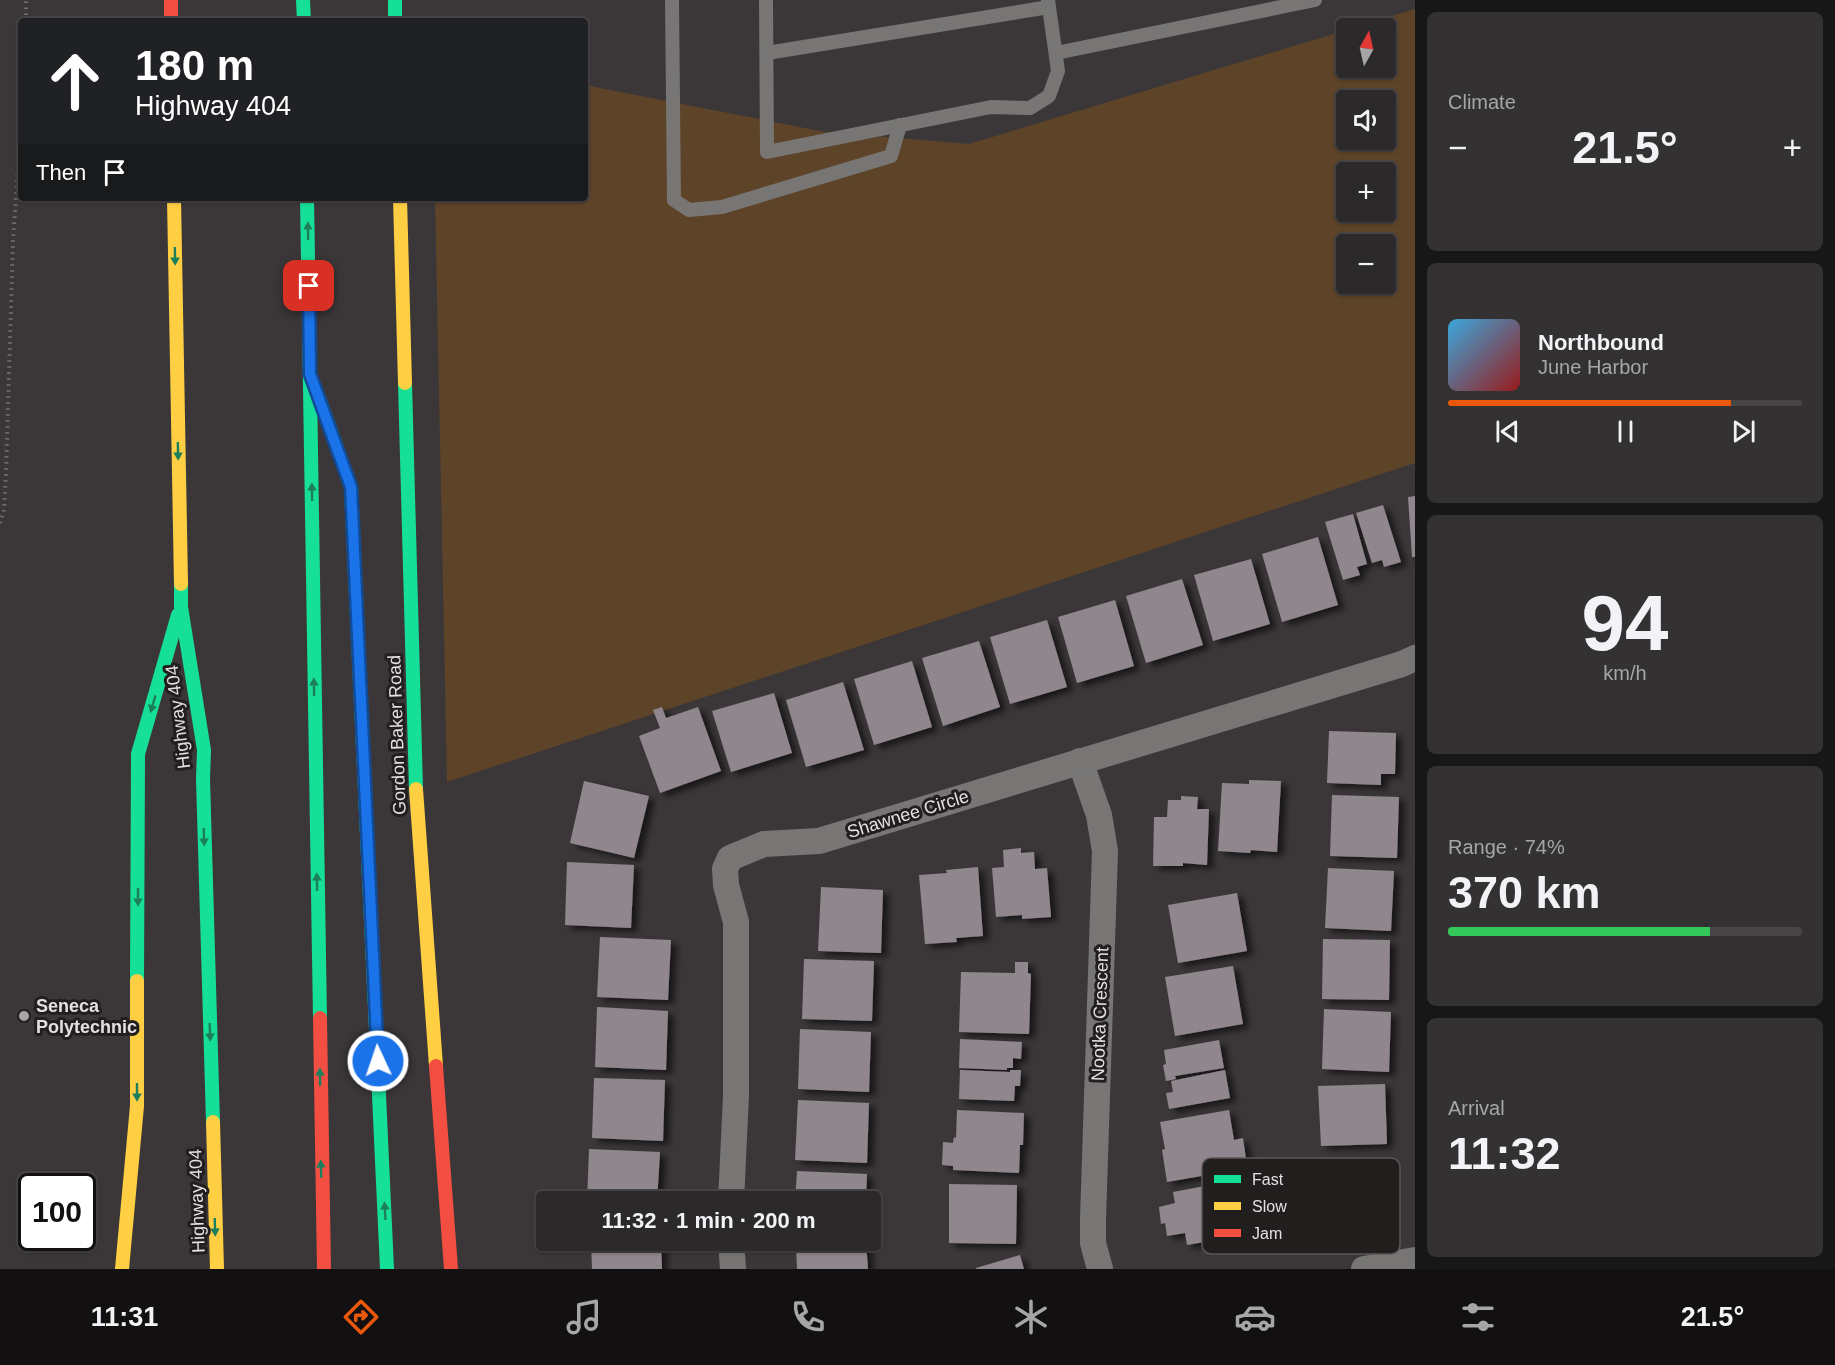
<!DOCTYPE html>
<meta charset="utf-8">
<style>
:root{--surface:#2c292a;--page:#343132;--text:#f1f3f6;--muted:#a6a6a8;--line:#484547;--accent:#ea580c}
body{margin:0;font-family:Helvetica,sans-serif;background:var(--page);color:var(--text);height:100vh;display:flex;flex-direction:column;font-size:22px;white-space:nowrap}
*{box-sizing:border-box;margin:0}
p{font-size:20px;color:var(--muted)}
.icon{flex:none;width:33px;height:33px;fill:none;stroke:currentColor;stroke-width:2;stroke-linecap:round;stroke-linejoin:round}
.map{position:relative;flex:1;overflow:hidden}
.panel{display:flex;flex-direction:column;gap:12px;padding:12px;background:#181717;width:420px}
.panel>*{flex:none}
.banner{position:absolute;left:18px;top:18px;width:570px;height:183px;border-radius:6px;box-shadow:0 2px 4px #0004,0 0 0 2px var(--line);background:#202124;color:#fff;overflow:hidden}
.needle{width:39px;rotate:8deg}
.controls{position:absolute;left:1336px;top:18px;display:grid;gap:12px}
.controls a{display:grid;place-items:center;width:60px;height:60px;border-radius:6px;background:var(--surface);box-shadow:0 2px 4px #0004,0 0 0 2px var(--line);font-size:30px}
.speed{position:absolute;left:18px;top:1173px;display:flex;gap:12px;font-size:30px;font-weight:700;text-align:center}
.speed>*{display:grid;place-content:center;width:78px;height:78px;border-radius:50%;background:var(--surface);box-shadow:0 2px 4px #0004,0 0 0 2px var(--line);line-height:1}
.speed .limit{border:3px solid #111;border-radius:9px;background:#fff;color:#111}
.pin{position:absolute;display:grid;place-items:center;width:51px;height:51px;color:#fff;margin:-26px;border-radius:12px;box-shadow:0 3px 9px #0006}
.me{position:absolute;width:66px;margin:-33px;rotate:357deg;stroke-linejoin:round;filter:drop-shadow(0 0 4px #0008)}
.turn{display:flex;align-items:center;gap:21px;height:126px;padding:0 18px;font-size:27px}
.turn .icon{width:78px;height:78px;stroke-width:2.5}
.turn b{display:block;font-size:42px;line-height:51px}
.then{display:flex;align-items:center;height:57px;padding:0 18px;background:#0003;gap:12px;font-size:22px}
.big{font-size:45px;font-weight:700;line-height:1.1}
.panel .tile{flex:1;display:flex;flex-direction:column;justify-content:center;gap:9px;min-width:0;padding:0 21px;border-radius:9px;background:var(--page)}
.panel .dial{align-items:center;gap:0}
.dial b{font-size:78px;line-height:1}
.song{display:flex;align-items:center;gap:18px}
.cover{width:72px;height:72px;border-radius:9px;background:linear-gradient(135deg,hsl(200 70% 55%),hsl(0 70% 35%))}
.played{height:6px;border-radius:3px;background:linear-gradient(90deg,var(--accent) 80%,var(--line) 80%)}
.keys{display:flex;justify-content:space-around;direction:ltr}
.heat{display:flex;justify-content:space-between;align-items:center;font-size:33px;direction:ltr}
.charge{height:9px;border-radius:4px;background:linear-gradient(90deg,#34c759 74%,var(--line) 0)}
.trip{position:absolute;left:536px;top:1191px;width:345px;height:60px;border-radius:6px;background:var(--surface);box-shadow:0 2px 4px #0004,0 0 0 2px var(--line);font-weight:700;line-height:60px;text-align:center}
.dock{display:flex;height:96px;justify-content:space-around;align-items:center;background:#121011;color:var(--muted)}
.dock .icon{width:42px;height:42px}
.dock .current{color:var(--accent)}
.dock b{font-size:27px;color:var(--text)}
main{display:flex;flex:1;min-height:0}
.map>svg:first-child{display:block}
.green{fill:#5d4328;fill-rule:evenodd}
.building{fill:#90868d;filter:url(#shadow)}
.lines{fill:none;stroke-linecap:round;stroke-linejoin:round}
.path{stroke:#737171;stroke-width:4;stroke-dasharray:1.5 4.5;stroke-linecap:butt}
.lane{stroke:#777675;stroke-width:14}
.street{stroke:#777675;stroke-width:26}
.fast{stroke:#16e098;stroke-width:14}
.slow{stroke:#ffcf43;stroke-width:14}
.jam{stroke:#f24e42;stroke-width:14}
.oneway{fill:#1c7f5b}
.route-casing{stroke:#114b97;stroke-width:15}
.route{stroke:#1a73e8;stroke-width:10}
.poi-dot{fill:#a9a5a6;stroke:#211e1e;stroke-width:2}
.labels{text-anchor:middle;stroke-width:6;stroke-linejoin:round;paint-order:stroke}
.street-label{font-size:18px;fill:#e4e0e1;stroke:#211e1e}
.poi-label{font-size:18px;font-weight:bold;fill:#e4e0e1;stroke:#211e1e;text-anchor:start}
.key{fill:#211e1e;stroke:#5c5858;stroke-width:1.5}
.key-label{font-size:16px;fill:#e4e0e1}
</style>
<main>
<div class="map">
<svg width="1415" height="1269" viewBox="0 0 1415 1269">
<defs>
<filter id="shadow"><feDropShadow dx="6" dy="4" stdDeviation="3" flood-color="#0009"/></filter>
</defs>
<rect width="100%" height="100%" fill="#3b3738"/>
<path class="green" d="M 1415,9 L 1415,463 L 447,782 L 435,198 L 585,198 L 585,85 L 825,132 L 969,144 L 1347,30 L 1347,68 L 1386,68 L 1386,28 L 1352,28 ZM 1347,100 L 1386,100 L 1386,140 L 1347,140 ZM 1347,172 L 1386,172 L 1386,212 L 1347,212 ZM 1347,244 L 1386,244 L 1386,284 L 1347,284 Z"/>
<g class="building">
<polygon points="1415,496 1415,557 1412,557 1408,497"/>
<polygon points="1383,505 1401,562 1384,567 1382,560 1372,563 1356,513"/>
<polygon points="1353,514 1367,564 1357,567 1360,575 1343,580 1325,522"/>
<polygon points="1318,537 1338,605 1282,622 1262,554"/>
<polygon points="1251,559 1270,624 1213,641 1194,575"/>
<polygon points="1182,579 1203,645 1146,663 1126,596"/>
<polygon points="1115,600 1134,666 1077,683 1058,617"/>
<polygon points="1047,620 1067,687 1010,704 990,637"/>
<polygon points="979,641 1000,707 943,726 922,658"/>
<polygon points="912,661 932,727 874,745 854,679"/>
<polygon points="843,682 864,750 806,767 786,700"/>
<polygon points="774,693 792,753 731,772 712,711"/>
<polygon points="662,707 666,718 698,707 721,771 660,793 639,736 660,728 653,710"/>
<polygon points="1329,731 1396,733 1395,774 1381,774 1381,785 1327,783"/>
<polygon points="1249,780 1281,781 1277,852 1251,850 1250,853 1218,851 1222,783 1249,784"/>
<polygon points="584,781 649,796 634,858 570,843"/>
<polygon points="1332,795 1399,797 1397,858 1330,856"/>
<polygon points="1181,796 1198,797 1197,809 1209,809 1207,865 1183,863 1183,866 1153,866 1154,817 1167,817 1168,800 1181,800"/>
<polygon points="1021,848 1021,853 1034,852 1035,869 1047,868 1051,917 1022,919 1022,915 996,917 992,868 1004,867 1003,850"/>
<polygon points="567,862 634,865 631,928 565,925"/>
<polygon points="978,867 983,936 956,938 957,942 925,944 919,875 947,873 946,870"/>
<polygon points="1328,868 1394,871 1391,931 1325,928"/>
<polygon points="821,887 883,890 881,953 818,951"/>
<polygon points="1237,893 1247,951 1178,963 1168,905"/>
<polygon points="600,937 671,940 668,1000 597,997"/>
<polygon points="1323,939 1390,940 1389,1000 1322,999"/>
<polygon points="804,959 874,961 872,1021 802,1019"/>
<polygon points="1015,962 1028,962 1028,973 1031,974 1029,1034 959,1032 961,972 1015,973"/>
<polygon points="1233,966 1243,1024 1175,1036 1165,977"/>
<polygon points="597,1007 668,1011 666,1070 595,1067"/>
<polygon points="1324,1009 1391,1012 1389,1072 1322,1069"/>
<polygon points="800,1029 871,1032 869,1092 798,1089"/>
<polygon points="960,1039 1022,1042 1021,1059 1013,1058 1013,1068 1007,1068 1007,1070 959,1068"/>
<polygon points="1219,1040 1224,1068 1175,1076 1176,1079 1166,1081 1163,1065 1166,1064 1164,1050"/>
<polygon points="960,1070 1010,1072 1010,1070 1021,1070 1020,1086 1015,1086 1014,1101 959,1099"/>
<polygon points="1225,1070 1230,1098 1169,1109 1166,1093 1173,1092 1171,1081"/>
<polygon points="594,1078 665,1080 663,1141 592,1138"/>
<polygon points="1385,1084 1387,1144 1321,1146 1318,1086"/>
<polygon points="798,1100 869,1103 867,1163 795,1160"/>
<polygon points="957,1110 1024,1113 1023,1145 1020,1145 1019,1173 953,1170 953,1166 942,1165 943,1142 953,1143 954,1137 956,1138"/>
<polygon points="1229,1110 1234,1140 1243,1138 1247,1166 1235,1168 1236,1170 1167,1182 1162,1150 1165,1149 1160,1122"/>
<polygon points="589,1149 660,1152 657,1202 587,1202"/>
<polygon points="797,1171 867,1174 866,1202 795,1202"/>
<polygon points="1221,1183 1222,1186 1233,1184 1238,1208 1230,1210 1234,1237 1187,1245 1185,1233 1167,1236 1165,1223 1161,1224 1159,1207 1175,1203 1173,1192"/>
<polygon points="949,1184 1017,1185 1016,1244 949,1243"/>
<polygon points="591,1240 661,1240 662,1269 592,1269"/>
<polygon points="866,1242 868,1269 797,1269 796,1246"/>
<polygon points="1020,1255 1024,1269 976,1269 976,1268"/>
</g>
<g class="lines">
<g class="path">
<polyline points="26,21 26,0"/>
<polyline points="0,523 4,510 6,474 13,240 21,127"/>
</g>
<g class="lane">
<polyline points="672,0 674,200 689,210 722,207 891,156 900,125"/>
<polyline points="766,0 767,152 991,107 1030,108 1049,96 1058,71 1048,0"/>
<polyline points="767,53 1049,7"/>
<polyline points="1056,53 1315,0"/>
</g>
<g class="street">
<polyline points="1080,761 1099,815 1105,851 1093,1219 1093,1243 1100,1269"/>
<polyline points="731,1202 736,1095 736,922 726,885 725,869 730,858 764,844 819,841 1402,664 1415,658"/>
<polyline points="731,1240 733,1269"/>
<polyline points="1364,1269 1415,1260"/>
</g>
<g class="fast">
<polyline points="303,0 304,21"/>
<polyline points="395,0 395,21"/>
<polyline points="307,198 320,1018"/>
<polyline points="405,383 416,789"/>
<polyline points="319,398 351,487 387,1269"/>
<polyline points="181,584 181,607 204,750 203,779 213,1122"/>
<polyline points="137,981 138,754 178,615"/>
</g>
<g class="slow">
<polyline points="174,198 181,584"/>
<polyline points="400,198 405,383"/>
<polyline points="416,789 436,1066"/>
<polyline points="213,1122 217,1269"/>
<polyline points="122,1269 137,1106 137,981"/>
</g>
<g class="jam">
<polyline points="171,0 171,21"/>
<polyline points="320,1018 324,1269"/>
<polyline points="436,1066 451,1269"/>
</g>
</g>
<defs><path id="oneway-solid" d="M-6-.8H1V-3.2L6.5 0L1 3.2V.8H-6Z" transform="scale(1.5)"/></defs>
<g class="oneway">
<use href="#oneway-solid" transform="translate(308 231) rotate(-91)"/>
<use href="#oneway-solid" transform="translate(175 256) rotate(89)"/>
<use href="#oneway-solid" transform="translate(178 451) rotate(89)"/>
<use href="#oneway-solid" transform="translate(312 492) rotate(-91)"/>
<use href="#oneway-solid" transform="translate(314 687) rotate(-91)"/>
<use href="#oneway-solid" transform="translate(153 704) rotate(106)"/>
<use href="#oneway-solid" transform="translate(204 837) rotate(88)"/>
<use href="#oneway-solid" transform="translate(317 882) rotate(-91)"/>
<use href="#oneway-solid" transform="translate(138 897) rotate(90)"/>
<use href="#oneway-solid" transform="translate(210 1032) rotate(88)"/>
<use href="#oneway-solid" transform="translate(320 1077) rotate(-91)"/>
<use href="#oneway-solid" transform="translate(137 1092) rotate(90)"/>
<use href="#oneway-solid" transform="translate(321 1169) rotate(-92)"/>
<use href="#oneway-solid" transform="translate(385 1211) rotate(-93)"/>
<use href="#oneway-solid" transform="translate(215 1227) rotate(88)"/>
</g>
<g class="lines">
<g class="route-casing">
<polyline id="route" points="309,286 310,374 351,487 378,1061"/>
</g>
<use href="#route" class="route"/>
</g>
<circle class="poi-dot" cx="24" cy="1016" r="6"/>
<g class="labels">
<g class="street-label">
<text transform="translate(178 717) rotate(-97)" y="6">Highway 404</text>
<text transform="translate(397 735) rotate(-92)" y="6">Gordon Baker Road</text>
<text transform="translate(908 814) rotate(-17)" y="6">Shawnee Circle</text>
<text transform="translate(1100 1014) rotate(-88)" y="6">Nootka Crescent</text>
<text transform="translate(197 1201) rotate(-92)" y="6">Highway 404</text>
</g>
<g class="poi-label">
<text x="36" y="1012">Seneca<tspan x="36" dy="21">Polytechnic</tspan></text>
</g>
</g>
<rect x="1202" y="1158" width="198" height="96" rx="9" class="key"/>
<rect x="1214" y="1175" width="27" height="8" fill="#16e098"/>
<rect x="1214" y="1202" width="27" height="8" fill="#ffcf43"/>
<rect x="1214" y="1229" width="27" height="8" fill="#f24e42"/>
<g class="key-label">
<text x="1252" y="1185">Fast</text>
<text x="1252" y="1212">Slow</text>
<text x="1252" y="1239">Jam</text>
</g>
</svg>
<div class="controls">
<a><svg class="needle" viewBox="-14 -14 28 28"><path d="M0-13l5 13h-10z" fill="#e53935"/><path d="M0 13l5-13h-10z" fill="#a6a6a8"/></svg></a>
<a><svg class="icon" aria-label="sound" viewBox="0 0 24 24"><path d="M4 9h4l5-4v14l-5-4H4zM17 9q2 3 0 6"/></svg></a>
<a>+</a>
<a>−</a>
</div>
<div class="speed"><div class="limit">100</div></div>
<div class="pin" style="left:309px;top:286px;background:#d93025"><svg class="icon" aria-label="arrive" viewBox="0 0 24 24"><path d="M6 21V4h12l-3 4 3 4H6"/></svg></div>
<svg class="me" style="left:378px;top:1061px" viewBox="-20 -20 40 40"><circle r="17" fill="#1a73e8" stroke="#fff" stroke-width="3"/><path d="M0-11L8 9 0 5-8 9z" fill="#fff"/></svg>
<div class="trip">11:32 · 1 min · 200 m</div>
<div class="banner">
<div class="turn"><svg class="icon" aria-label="ahead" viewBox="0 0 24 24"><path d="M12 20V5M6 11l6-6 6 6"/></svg><div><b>180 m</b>Highway 404</div></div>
<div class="then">Then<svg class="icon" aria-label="arrive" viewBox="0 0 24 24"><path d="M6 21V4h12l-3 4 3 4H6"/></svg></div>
</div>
</div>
<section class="panel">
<div class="tile"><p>Climate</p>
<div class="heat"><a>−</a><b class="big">21.5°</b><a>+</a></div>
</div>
<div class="tile">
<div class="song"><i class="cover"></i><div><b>Northbound</b><p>June Harbor</p></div></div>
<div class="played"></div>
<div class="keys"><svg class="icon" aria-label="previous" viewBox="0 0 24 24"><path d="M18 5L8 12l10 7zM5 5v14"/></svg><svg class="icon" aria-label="pause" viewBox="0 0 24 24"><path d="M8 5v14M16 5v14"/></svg><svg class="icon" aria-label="next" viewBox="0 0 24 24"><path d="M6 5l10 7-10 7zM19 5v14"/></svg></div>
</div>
<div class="tile dial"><b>94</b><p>km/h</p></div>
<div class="tile"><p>Range · 74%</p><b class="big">370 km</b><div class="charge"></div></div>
<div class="tile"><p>Arrival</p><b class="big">11:32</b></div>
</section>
</main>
<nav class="dock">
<b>11:31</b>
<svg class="icon current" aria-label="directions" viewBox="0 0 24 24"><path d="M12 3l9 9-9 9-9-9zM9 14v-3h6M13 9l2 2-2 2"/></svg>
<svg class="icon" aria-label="music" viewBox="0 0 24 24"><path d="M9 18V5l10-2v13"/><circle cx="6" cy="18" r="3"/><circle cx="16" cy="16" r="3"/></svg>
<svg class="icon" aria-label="phone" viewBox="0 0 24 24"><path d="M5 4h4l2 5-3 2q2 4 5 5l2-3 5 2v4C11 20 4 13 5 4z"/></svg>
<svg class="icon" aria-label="climate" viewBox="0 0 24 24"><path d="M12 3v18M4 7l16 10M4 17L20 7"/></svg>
<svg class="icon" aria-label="car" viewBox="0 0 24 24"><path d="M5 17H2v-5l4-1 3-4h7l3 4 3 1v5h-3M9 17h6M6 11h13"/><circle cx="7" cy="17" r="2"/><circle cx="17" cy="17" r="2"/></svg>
<svg class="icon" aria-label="filters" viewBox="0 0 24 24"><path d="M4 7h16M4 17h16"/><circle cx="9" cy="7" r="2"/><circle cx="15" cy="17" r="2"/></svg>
<b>21.5°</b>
</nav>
